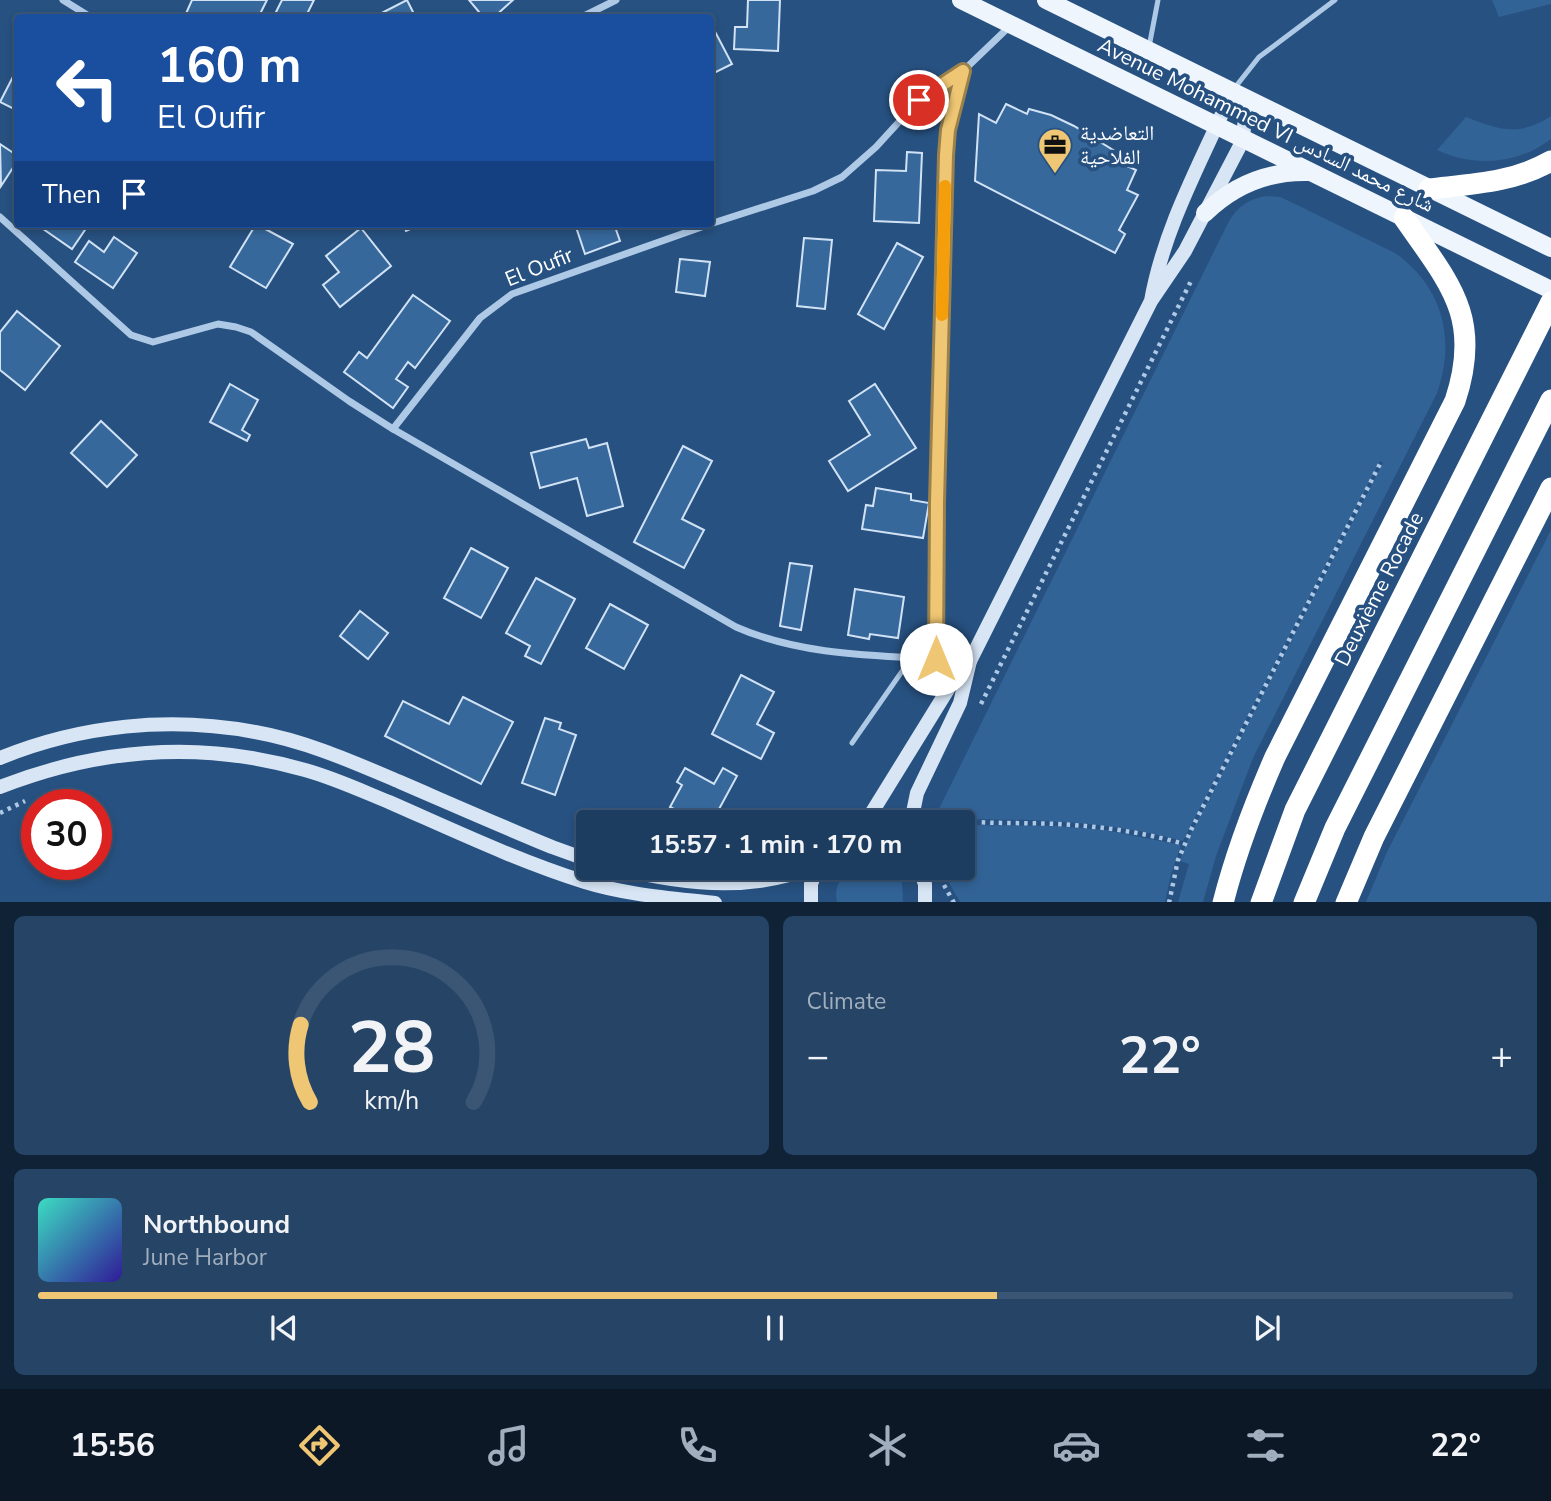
<!DOCTYPE html>
<meta charset="utf-8">
<style>
:root{--surface:#1d3d60;--page:#254466;--text:#f1f3f6;--muted:#a0aebd;--line:#3b5675;--accent:#eec674}
body{margin:0;font-family:"Nunito Sans","Noto Naskh Arabic",sans-serif;background:var(--page);color:var(--text);height:100vh;display:flex;flex-direction:column;font-size:26px;white-space:nowrap}
*{box-sizing:border-box;margin:0}
p{font-size:23px;color:var(--muted)}
.icon{flex:none;width:38px;height:38px;fill:none;stroke:currentColor;stroke-width:2;stroke-linecap:round;stroke-linejoin:round}
.map{position:relative;height:902px;overflow:hidden}
.panel{display:flex;flex-direction:column;gap:14px;padding:14px;background:#102235;flex:1}
.panel>*{flex:none}
.top-card{position:absolute;left:14px;top:14px;width:700px;height:214px;border-radius:7px;box-shadow:0 4px 10px #0003,0 0 0 2px var(--line);background:#1a4fa0;color:#fff;overflow:hidden}
.speed{position:absolute;left:21px;top:789px;display:flex;gap:14px;font-size:35px;font-weight:700;text-align:center}
.speed>*{display:grid;place-content:center;width:91px;height:91px;border-radius:50%;background:var(--surface);box-shadow:0 4px 10px #0003,0 0 0 2px var(--line);line-height:1}
.speed .limit{border:10px solid #d22;background:#fff;color:#111}
.pin{position:absolute;display:grid;place-items:center;width:60px;height:60px;color:#fff;margin:-30px;border:4px solid #fff;border-radius:50%;box-shadow:0 2px 7px #0007}
.me{position:absolute;width:77px;margin:-38px;rotate:0deg;stroke-linejoin:round;filter:drop-shadow(0 0 5px #0008)}
.turn{display:flex;align-items:center;gap:24px;height:147px;padding:0 28px;font-size:32px}
.turn .icon{width:91px;height:91px;stroke-width:2.5}
.turn b{display:block;font-size:49px;line-height:60px}
.then{display:flex;align-items:center;height:66px;padding:0 28px;background:#0003;gap:14px;font-size:26px}
.big{font-size:52px;font-weight:700;line-height:1.1}
.panel .widget{flex:1;display:flex;flex-direction:column;justify-content:center;gap:10px;min-width:0;padding:0 24px;border-radius:10px;background:var(--page)}
.panel .dial{align-items:center;gap:0}
.dial svg{height:182px;overflow:visible;fill:none;stroke:var(--line);stroke-width:7;stroke-linecap:round;text-anchor:middle}
.dial text{fill:var(--text);stroke:none}
.song{display:flex;align-items:center;gap:21px}
.cover{width:84px;height:84px;border-radius:10px;background:linear-gradient(135deg,hsl(170 70% 55%),hsl(250 70% 35%))}
.played{height:7px;border-radius:4px;background:linear-gradient(90deg,var(--accent) 65%,var(--line) 65%)}
.keys{display:flex;justify-content:space-around;direction:ltr}
.heat{display:flex;justify-content:space-between;align-items:center;font-size:38px;direction:ltr}
.panel .tiles{flex:1;display:grid;gap:14px;grid-template-columns:1fr 1fr}
.widget:last-child{grid-column:span 2}
.trip{position:absolute;left:576px;top:810px;width:399px;height:70px;border-radius:7px;background:var(--surface);box-shadow:0 4px 10px #0003,0 0 0 2px var(--line);font-weight:700;line-height:70px;text-align:center}
.tabs{display:flex;height:112px;justify-content:space-around;align-items:center;background:#0c1826;color:var(--muted)}
.tabs .icon{width:49px;height:49px}
.tabs .current{color:var(--accent)}
.tabs b{font-size:32px;color:var(--text)}
.map>svg:first-child{display:block}
.green{fill:#326397}
.building{fill:#37689c;stroke:#d1e2f5;stroke-width:2}
.lines{fill:none;stroke-linecap:round;stroke-linejoin:round}
.path{stroke:#aec9e6;stroke-width:4.5;stroke-dasharray:3.5 5;stroke-linecap:butt}
.lane{stroke:#aec9e6;stroke-width:5}
.street{stroke:#aec9e6;stroke-width:7}
.secondary{stroke:#d7e5f5;stroke-width:14}
.primary{stroke:#eff5fd;stroke-width:18}
.highway{stroke:#fff;stroke-width:21}
.route-casing{stroke:#9b814b;stroke-width:18}
.route{stroke:#eec674;stroke-width:12}
.slow{stroke:#f59e0b;stroke-width:12}
.labels{text-anchor:middle;stroke-width:7;stroke-linejoin:round;paint-order:stroke}
.street-label{font-size:21px;fill:#fff;stroke:#275180}
.poi-label{font-size:21px;fill:#fff;stroke:#275180;text-anchor:start}
</style>
<div class="map">
<svg width="1551" height="903" viewBox="0 0 1551 903">
<rect width="100%" height="100%" fill="#275180"/>
<g class="green">
<polygon points="1492,0 1551,0 1551,4 1499,17"/>
<path d="M 1551,116 L 1551,139 C 1517,165 1474,167 1437,150 L 1466,117 C 1499,130 1519,137 1551,116 Z"/>
<path d="M 1267,196 L 1280,197 L 1291,202 L 1395,253 C 1443,287 1456,339 1437,393 L 1253,758 L 1216,856 L 1203,902 L 1178,902 L 1189,864 L 1180,861 L 1187,841 L 1383,463 L 1380,461 L 1183,841 C 1132,827 1081,822 1028,820 C 997,819 967,821 936,815 L 1228,223 C 1238,206 1248,199 1267,196 Z"/>
<polygon points="1551,530 1551,902 1366,902 1387,852"/>
<polygon points="963,825 1057,826 1105,830 1181,845 1171,874 1165,902 960,902 948,881 943,868 962,868"/>
<path d="M 849,868 L 891,868 L 902,882 L 903,902 L 837,902 C 834,889 839,878 849,868 Z"/>
</g>
<g class="building">
<polygon points="192,0 267,0 258,18 184,18"/>
<polygon points="282,0 314,0 305,18 273,18"/>
<polygon points="407,0 416,18 372,18"/>
<polygon points="469,0 513,0 493,18 484,18"/>
<polygon points="748,0 780,0 778,51 734,49 735,27 747,27"/>
<polygon points="710,22 732,64 710,75"/>
<polygon points="18,67 18,111 0,102"/>
<polygon points="1006,104 1027,114 1029,109 1051,115 1074,126 1113,150 1111,152 1118,156 1116,161 1136,170 1127,190 1138,195 1119,230 1125,234 1115,253 975,181 979,114 996,123"/>
<polygon points="0,144 18,156 18,160 1,186"/>
<polygon points="907,152 922,153 919,223 874,221 876,170 906,171"/>
<polygon points="36,224 89,224 72,249"/>
<polygon points="256,224 293,244 266,288 230,267"/>
<polygon points="403,224 422,224 406,231"/>
<polygon points="575,224 614,224 620,241 585,254"/>
<polygon points="361,228 391,266 340,307 323,285 339,272 326,256"/>
<polygon points="114,237 137,253 113,288 75,262 89,241 104,252"/>
<polygon points="804,238 832,240 825,309 797,306"/>
<polygon points="897,243 923,257 884,329 858,314"/>
<polygon points="680,259 710,262 705,296 676,292"/>
<polygon points="413,295 450,321 415,368 408,362 396,379 408,387 393,408 344,372 359,352 367,358"/>
<polygon points="17,311 60,346 25,390 0,370 0,332"/>
<polygon points="230,384 258,400 242,430 250,435 247,441 210,422"/>
<polygon points="875,384 916,448 848,491 829,461 870,435 849,401"/>
<polygon points="101,421 137,455 107,487 71,453"/>
<polygon points="586,439 589,448 607,443 623,506 587,516 577,478 540,488 531,453"/>
<polygon points="683,446 712,461 682,519 704,530 684,568 634,542"/>
<polygon points="876,488 911,494 911,500 929,503 923,538 862,529 866,505 873,506"/>
<polygon points="471,548 508,568 481,618 444,598"/>
<polygon points="790,563 812,566 801,630 780,626"/>
<polygon points="536,578 575,599 541,664 525,656 530,646 506,633"/>
<polygon points="855,589 904,597 898,638 870,634 869,639 848,635"/>
<polygon points="610,604 648,625 624,669 586,648"/>
<polygon points="360,611 388,633 368,659 340,636"/>
<polygon points="741,675 774,692 757,724 774,733 761,759 712,734"/>
<polygon points="463,697 513,722 481,784 385,736 403,701 449,724"/>
<polygon points="545,718 561,723 559,729 576,735 555,795 522,783"/>
<polygon points="685,768 714,784 723,768 737,776 712,822 699,822 670,807 682,785 677,782"/>
</g>
<g class="lines">
<g class="path">
<polyline points="981,704 1192,279"/>
<polyline points="0,813 25,801"/>
<path d="M 931,817 C 973,825 1014,822 1056,824 C 1099,826 1142,832 1184,844"/>
<polyline points="944,885 954,903"/>
<polyline points="1169,903 1178,860 1192,828 1380,464"/>
</g>
<g class="lane">
<polyline points="1149,47 1158,0"/>
<polyline points="1233,90 1259,57 1335,0"/>
<polyline points="852,743 912,657"/>
</g>
<g class="street">
<polyline points="63,0 92,18"/>
<polyline points="580,18 616,0"/>
<path d="M 0,217 L 131,335 L 153,342 L 218,324 L 236,327 L 251,332 L 349,401 L 393,429 L 736,627 C 809,659 891,655 969,661"/>
<polyline points="710,224 813,191 842,177 876,147 919,100 963,71 1011,25"/>
<polyline points="393,429 480,318 512,294 710,224"/>
<polyline points="936,659 937,502 946,155 948,130 963,71"/>
</g>
<g class="secondary">
<path d="M 0,758 C 81,725 169,716 255,732 C 306,741 353,762 400,782 C 451,804 501,826 552,847 L 588,860"/>
<path d="M 0,787 C 100,748 201,740 305,770 C 334,778 362,791 389,802 C 453,830 518,861 585,882 C 627,895 672,898 715,903"/>
<path d="M 866,822 L 950,686 L 970,661 L 1151,301 L 1185,251 L 1243,140 L 1245,114 L 1240,102 L 1232,92 C 1202,160 1164,227 1151,301"/>
<polyline points="911,822 917,793 960,703 970,661"/>
<path d="M 618,868 C 679,884 750,892 810,868"/>
<polyline points="919,868 925,884 925,903"/>
<polyline points="811,903 811,884 817,868"/>
</g>
<g class="primary">
<polyline points="961,0 1551,290"/>
<polyline points="1046,0 1551,248"/>
<path d="M 1205,213 C 1234,185 1267,171 1308,172"/>
</g>
<g class="highway">
<path d="M 1429,189 C 1472,184 1512,183 1551,161"/>
<path d="M 1223,903 C 1236,852 1254,805 1275,757 L 1455,401 C 1483,317 1449,283 1404,218"/>
<polyline points="1261,903 1295,810 1551,302"/>
<polyline points="1304,903 1335,828 1551,400"/>
<polyline points="1346,903 1374,837 1551,488"/>
</g>
</g>
<g class="lines">
<g class="route-casing">
<polyline id="route" points="919,100 963,71 948,130 946,155 937,502 936,659"/>
</g>
<use href="#route" class="route"/>
<polyline class="slow" points="942,315 945,186"/>
</g>
<defs>
<g id="office-pin" transform="scale(1.75)"><path d="M0 17L-7.5 6A9.5 9.5 0 1 1 7.5 6Z" fill="#eec674" stroke="#275180"/><path d="M-6-3h4V-5.5h4V-3h4V5H-6ZM-1-4.5V-3h2v-1.5ZM-6 0V1H6V0Z" fill="#111"/></g>
</defs>
<g fill-rule="evenodd">
<use href="#office-pin" x="1055" y="145"/>
</g>
<g class="labels">
<g class="street-label">
<text transform="translate(1266 125) rotate(26)" y="7">Avenue Mohammed VI شارع محمد السادس</text>
<text transform="translate(539 267) rotate(-22)" y="7">El Oufir</text>
<text transform="translate(1379 589) rotate(-63)" y="7">Deuxième Rocade</text>
</g>
<g class="poi-label">
<text x="1080" y="140">التعاضدية<tspan x="1080" dy="24">الفلاحية</tspan></text>
</g>
</g>
</svg>
<div class="speed"><div class="limit">30</div></div>
<div class="pin" style="left:919px;top:100px;background:#d93025"><svg class="icon" aria-label="arrive" viewBox="0 0 24 24"><path d="M6 21V4h12l-3 4 3 4H6"/></svg></div>
<svg class="me" style="left:936px;top:659px" viewBox="-20 -20 40 40"><circle r="19" fill="#fff"/><path d="M0-13L10 11 0 6-10 11z" fill="#eec674"/></svg>
<div class="trip">15:57 · 1 min · 170 m</div>
<div class="top-card">
<div class="turn"><svg class="icon" aria-label="left" viewBox="0 0 24 24"><path d="M17 20v-9H6M10 6l-5 5 5 5"/></svg><div><b>160 m</b>El Oufir</div></div>
<div class="then">Then<svg class="icon" aria-label="arrive" viewBox="0 0 24 24"><path d="M6 21V4h12l-3 4 3 4H6"/></svg></div>
</div>
</div>
<section class="panel">
<div class="tiles">
<div class="widget dial"><svg viewBox="0 0 100 80">
<path d="M14 69A42 42 0 1 1 86 69"/>
<path d="M14 69A42 42 0 0 1 10 35" stroke="#eec674"/>
<text x="50" y="56" font-size="32" font-weight="700">28</text>
<text x="50" y="72" font-size="11">km/h</text>
</svg></div>
<div class="widget"><p>Climate</p>
<div class="heat"><a>−</a><b class="big">22°</b><a>+</a></div>
</div>
<div class="widget">
<div class="song"><i class="cover"></i><div><b>Northbound</b><p>June Harbor</p></div></div>
<div class="played"></div>
<div class="keys"><svg class="icon" aria-label="previous" viewBox="0 0 24 24"><path d="M18 5L8 12l10 7zM5 5v14"/></svg><svg class="icon" aria-label="pause" viewBox="0 0 24 24"><path d="M8 5v14M16 5v14"/></svg><svg class="icon" aria-label="next" viewBox="0 0 24 24"><path d="M6 5l10 7-10 7zM19 5v14"/></svg></div>
</div>
</div>
</section>
<nav class="tabs">
<b>15:56</b>
<svg class="icon current" aria-label="directions" viewBox="0 0 24 24"><path d="M12 3l9 9-9 9-9-9zM9 14v-3h6M13 9l2 2-2 2"/></svg>
<svg class="icon" aria-label="music" viewBox="0 0 24 24"><path d="M9 18V5l10-2v13"/><circle cx="6" cy="18" r="3"/><circle cx="16" cy="16" r="3"/></svg>
<svg class="icon" aria-label="phone" viewBox="0 0 24 24"><path d="M5 4h4l2 5-3 2q2 4 5 5l2-3 5 2v4C11 20 4 13 5 4z"/></svg>
<svg class="icon" aria-label="climate" viewBox="0 0 24 24"><path d="M12 3v18M4 7l16 10M4 17L20 7"/></svg>
<svg class="icon" aria-label="car" viewBox="0 0 24 24"><path d="M5 17H2v-5l4-1 3-4h7l3 4 3 1v5h-3M9 17h6M6 11h13"/><circle cx="7" cy="17" r="2"/><circle cx="17" cy="17" r="2"/></svg>
<svg class="icon" aria-label="filters" viewBox="0 0 24 24"><path d="M4 7h16M4 17h16"/><circle cx="9" cy="7" r="2"/><circle cx="15" cy="17" r="2"/></svg>
<b>22°</b>
</nav>
